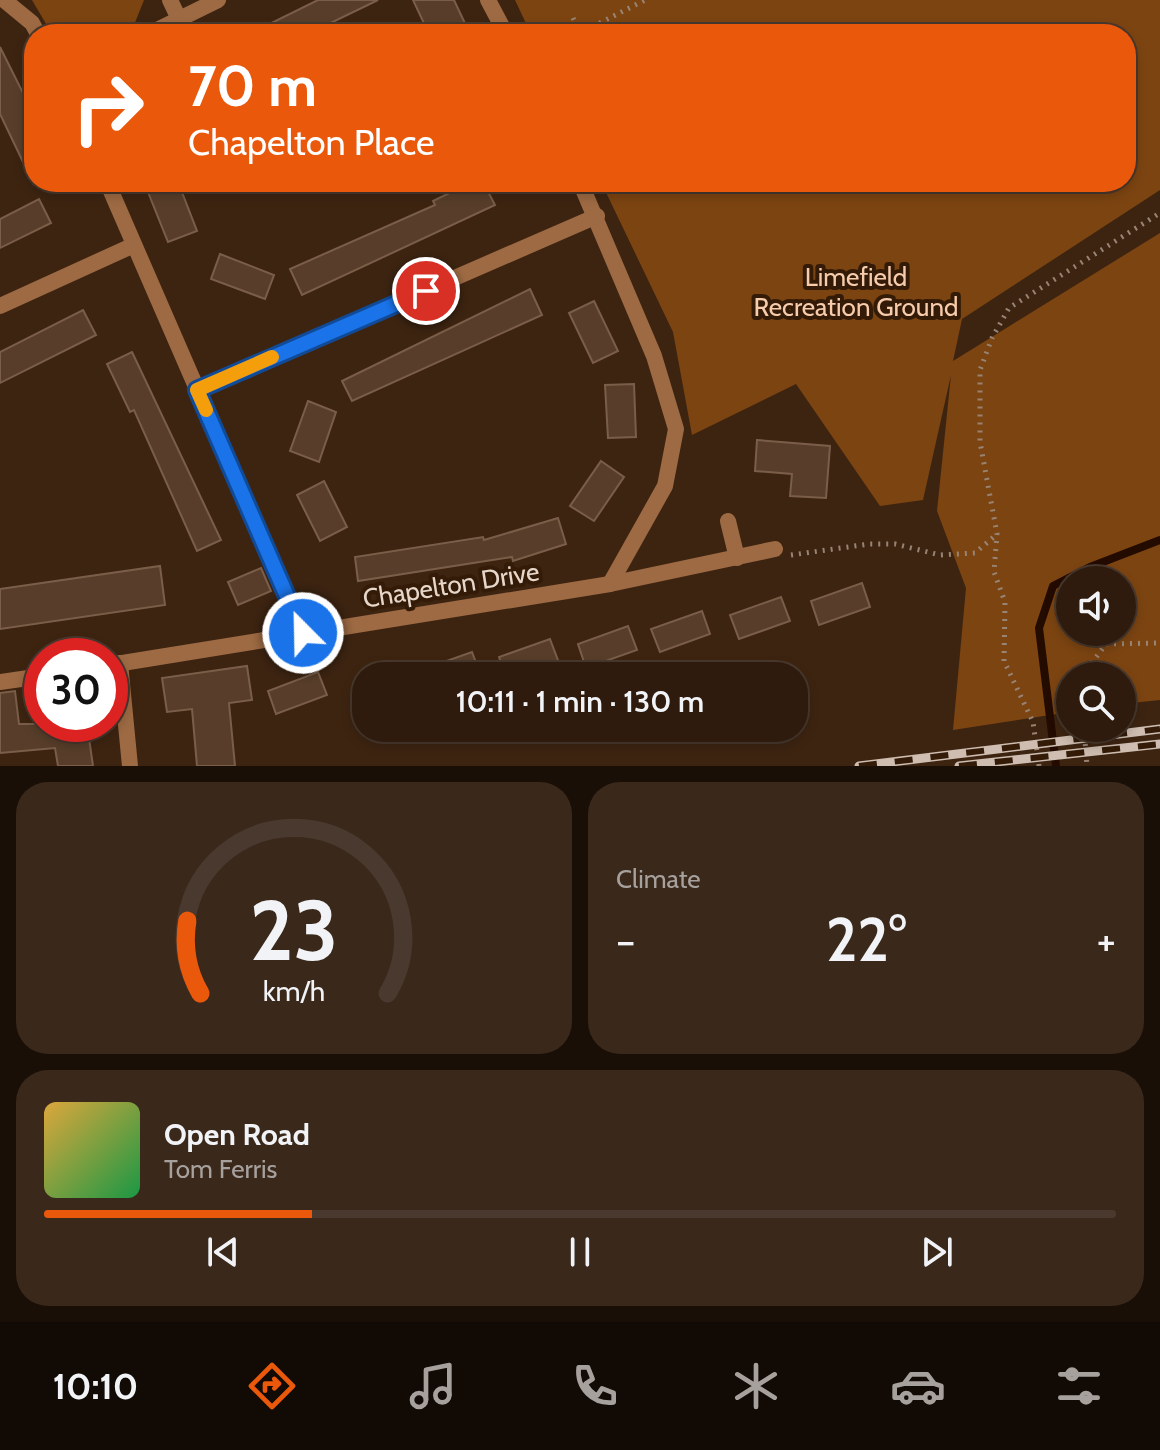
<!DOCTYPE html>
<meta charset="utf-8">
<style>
:root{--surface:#2e1b0d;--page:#3a281b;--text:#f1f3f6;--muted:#a7a19d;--line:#49392e;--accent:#ea580c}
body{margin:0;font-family:Cabin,sans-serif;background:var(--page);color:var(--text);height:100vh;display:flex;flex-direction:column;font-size:30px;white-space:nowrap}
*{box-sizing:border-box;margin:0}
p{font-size:26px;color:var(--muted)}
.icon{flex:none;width:44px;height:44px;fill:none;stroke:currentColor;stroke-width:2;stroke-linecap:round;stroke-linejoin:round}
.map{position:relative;height:766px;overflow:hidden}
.details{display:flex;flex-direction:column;gap:16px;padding:16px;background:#190f07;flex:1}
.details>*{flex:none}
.top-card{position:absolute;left:24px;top:24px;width:1112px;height:168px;border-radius:32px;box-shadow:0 4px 12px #0003,0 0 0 2px var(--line);background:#ea580c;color:#fff;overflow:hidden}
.fabs{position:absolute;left:1056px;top:566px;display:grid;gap:16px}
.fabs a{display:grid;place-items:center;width:80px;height:80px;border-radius:50%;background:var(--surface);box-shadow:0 4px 12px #0003,0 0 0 2px var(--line);font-size:40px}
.speed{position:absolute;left:24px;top:638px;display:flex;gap:16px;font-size:40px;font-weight:700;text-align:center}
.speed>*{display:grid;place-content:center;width:104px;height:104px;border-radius:50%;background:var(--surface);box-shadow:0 4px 12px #0003,0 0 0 2px var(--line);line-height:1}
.speed .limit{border:12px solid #d22;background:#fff;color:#111}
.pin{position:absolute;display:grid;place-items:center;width:68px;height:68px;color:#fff;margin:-34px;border:4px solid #fff;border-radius:50%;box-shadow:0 2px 8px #0007}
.me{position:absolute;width:88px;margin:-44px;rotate:337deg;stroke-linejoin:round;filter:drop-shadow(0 0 6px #0008)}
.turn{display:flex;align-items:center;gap:28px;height:168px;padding:0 32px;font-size:36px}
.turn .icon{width:104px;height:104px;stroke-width:2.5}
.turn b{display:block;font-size:56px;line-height:68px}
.big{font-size:60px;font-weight:600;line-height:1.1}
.details .tile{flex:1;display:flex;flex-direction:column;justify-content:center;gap:12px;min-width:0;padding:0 28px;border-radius:32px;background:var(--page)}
.details .dial{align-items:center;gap:0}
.dial svg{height:208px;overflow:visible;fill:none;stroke:var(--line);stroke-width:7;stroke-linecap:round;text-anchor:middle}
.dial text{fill:var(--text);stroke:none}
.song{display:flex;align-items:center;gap:24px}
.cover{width:96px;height:96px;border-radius:12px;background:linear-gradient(135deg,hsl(40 70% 55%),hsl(140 70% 35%))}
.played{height:8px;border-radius:4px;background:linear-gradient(90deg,var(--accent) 25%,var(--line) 25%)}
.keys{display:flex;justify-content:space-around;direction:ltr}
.heat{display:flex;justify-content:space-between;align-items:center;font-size:44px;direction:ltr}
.details .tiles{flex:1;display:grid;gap:16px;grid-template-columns:1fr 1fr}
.tile:last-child{grid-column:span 2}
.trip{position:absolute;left:352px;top:662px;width:456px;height:80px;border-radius:32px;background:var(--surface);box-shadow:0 4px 12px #0003,0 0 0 2px var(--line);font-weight:600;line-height:80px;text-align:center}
.dock{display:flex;height:128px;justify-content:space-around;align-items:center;background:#120b05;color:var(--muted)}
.dock .icon{width:56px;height:56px}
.dock .active{color:var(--accent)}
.dock b{font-size:36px;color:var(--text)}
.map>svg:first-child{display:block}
.green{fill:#7c4411;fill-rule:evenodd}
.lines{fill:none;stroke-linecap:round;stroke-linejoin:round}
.stream{stroke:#230b00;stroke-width:8}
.building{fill:#583e2a;stroke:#7a5e49;stroke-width:2}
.path{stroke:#988475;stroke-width:5;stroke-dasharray:2 6;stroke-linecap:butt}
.lane{stroke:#9d6a43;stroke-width:16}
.street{stroke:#9d6a43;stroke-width:16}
.rail-casing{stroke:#cebdb0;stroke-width:9}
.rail{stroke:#331b07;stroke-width:6;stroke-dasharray:18;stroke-linecap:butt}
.route-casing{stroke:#114b97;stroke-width:20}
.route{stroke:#1a73e8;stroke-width:14}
.slow{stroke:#f59e0b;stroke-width:14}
.labels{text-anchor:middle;stroke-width:8;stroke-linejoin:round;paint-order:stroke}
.park-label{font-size:26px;fill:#f7ccad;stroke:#331b07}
.street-label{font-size:26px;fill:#e7d7cb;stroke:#331b07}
</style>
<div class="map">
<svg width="1160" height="766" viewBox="0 0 1160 766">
<rect width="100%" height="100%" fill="#3d2411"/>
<g class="green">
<polygon points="32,0 144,0 132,30 121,34 52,34"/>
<path d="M 515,0 L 1160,0 L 1160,190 L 962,319 L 953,361 L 1160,233 L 1160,700 L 1122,704 L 1122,676 L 1070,676 L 1070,712 L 953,730 L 966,588 L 937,511 L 951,375 L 923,500 L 880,506 L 796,384 L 692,435 L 673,332 L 601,182 L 1126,182 L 1126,34 L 531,34 ZM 1122,580 L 1122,632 L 1070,632 L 1070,580 Z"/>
</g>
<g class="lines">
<polyline class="stream" points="1056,766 1039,628 1053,586 1090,567 1160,540"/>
</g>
<g class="building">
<polygon points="318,0 378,0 308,34 249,34"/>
<polygon points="413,0 454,0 470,34 429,34"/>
<polygon points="0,47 34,115 34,185 0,114"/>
<polygon points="172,182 178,182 197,231 168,242 148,192"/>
<polygon points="472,182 483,182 495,205 302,295 290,269 435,205 433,201"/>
<polygon points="39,199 51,223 0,248 0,219"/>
<polygon points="220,254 274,275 265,299 211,279"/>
<polygon points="530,289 542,315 352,401 342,381"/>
<polygon points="594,301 618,351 593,363 569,313"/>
<polygon points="83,310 96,335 0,383 0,352"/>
<polygon points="132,352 221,540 197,551 134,410 130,412 107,364"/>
<polygon points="634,384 636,437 608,438 605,385"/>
<polygon points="308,401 336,412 319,462 290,451"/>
<polygon points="757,440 830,446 826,498 790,496 792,474 755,471"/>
<polygon points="601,461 624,477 594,521 570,506"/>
<polygon points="324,481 347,527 320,541 297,495"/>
<polygon points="558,518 566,544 513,561 512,557 358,581 355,557 483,537 484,540"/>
<polygon points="160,566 165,605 0,629 0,589"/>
<polygon points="261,568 271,591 238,605 228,582"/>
<polygon points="862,583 870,607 819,625 811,601"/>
<polygon points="781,597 790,621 739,639 730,615"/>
<polygon points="702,611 710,634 660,652 651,629"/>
<polygon points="628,626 637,650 586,668 578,644"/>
<polygon points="550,639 559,663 522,676 506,676 499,657"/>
<polygon points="472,652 481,676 413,676 412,673"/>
<polygon points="247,666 252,700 229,703 235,766 197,766 192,709 167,712 162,678"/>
<polygon points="318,672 327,695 276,714 268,691"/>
<polygon points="15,691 19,724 87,724 93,766 58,766 55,748 0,753 0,693"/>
</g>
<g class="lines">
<g class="path">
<polyline points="573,18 580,33"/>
<polyline points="578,34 645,0"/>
<polyline points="791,555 869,544 895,544 940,555 975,553 996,535"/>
<polyline points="1082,676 1106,644 1160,643"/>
<polyline points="1084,728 1087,766"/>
<polyline points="1039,766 1033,722 1004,661 1005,602 994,572 997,534 980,442 980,370 992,338 1009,308 1160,213"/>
</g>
<g class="lane">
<polyline points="170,0 179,19"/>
<polyline points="111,190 128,182"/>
</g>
<g class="street">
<polyline points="4,0 32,23 38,34"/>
<polyline points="488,0 506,34"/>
<polyline points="149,34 218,0"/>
<polyline points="107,182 303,633"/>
<polyline points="580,182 654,356 676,429 665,486 610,584"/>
<polyline points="0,306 134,245"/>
<polyline points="197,390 597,216"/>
<polyline points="728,521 737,558"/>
<polyline points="120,663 130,766"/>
<polyline points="110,665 610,584 775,549"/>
<polyline points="0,682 42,676"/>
</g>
<g class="rail-casing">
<g id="rail">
<polyline points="859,766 1160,729"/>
<polyline points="959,766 1160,744"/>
</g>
</g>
<use href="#rail" class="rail"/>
</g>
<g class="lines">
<g class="route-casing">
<polyline id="route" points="303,633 197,390 426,291"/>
</g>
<use href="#route" class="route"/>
<polyline class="slow" points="206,410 197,390 272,357"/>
</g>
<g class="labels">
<g class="park-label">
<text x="856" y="286">Limefield<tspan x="856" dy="30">Recreation Ground</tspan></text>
</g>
<g class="street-label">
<text transform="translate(451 585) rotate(-9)" y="9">Chapelton Drive</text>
</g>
</g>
</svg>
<div class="fabs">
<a><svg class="icon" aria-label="sound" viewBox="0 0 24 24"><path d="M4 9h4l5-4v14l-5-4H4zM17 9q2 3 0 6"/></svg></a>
<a><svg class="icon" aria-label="search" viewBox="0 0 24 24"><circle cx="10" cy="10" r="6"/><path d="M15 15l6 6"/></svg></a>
</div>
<div class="speed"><div class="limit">30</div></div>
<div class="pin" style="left:426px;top:291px;background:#d93025"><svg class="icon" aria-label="arrive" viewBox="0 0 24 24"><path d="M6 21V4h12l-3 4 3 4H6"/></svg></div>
<svg class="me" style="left:303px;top:633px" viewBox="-20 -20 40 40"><circle r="17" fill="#1a73e8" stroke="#fff" stroke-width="3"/><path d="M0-11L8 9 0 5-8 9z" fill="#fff"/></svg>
<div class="trip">10:11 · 1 min · 130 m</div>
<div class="top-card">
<div class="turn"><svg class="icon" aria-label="right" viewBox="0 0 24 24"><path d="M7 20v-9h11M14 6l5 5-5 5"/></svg><div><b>70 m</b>Chapelton Place</div></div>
</div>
</div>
<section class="details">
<div class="tiles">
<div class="tile dial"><svg viewBox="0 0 100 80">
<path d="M14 69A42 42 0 1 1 86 69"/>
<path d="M14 69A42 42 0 0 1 9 41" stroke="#ea580c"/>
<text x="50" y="56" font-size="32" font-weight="700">23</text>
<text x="50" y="72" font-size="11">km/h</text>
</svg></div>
<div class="tile"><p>Climate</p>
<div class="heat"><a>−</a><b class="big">22°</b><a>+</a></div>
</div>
<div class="tile">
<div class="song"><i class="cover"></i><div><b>Open Road</b><p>Tom Ferris</p></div></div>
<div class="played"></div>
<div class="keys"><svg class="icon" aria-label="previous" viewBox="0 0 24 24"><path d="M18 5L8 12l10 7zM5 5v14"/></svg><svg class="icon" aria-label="pause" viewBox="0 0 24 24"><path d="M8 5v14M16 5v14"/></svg><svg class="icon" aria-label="next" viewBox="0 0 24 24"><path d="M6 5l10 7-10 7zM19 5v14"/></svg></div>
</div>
</div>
</section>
<nav class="dock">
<b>10:10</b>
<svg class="icon active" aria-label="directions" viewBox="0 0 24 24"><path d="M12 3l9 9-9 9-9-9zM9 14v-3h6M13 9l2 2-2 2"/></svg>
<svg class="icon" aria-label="music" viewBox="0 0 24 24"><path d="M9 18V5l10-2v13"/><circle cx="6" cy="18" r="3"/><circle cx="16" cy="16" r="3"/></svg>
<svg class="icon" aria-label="phone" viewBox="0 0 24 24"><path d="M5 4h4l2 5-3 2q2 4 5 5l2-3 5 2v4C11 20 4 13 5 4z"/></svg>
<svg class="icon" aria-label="climate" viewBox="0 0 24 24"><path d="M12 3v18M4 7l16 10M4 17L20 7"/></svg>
<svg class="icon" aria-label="car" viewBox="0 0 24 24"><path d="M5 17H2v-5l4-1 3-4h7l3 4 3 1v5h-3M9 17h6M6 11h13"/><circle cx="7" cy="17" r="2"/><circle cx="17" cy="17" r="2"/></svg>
<svg class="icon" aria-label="filters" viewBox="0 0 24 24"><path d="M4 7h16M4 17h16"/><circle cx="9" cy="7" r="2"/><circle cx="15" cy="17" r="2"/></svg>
</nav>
